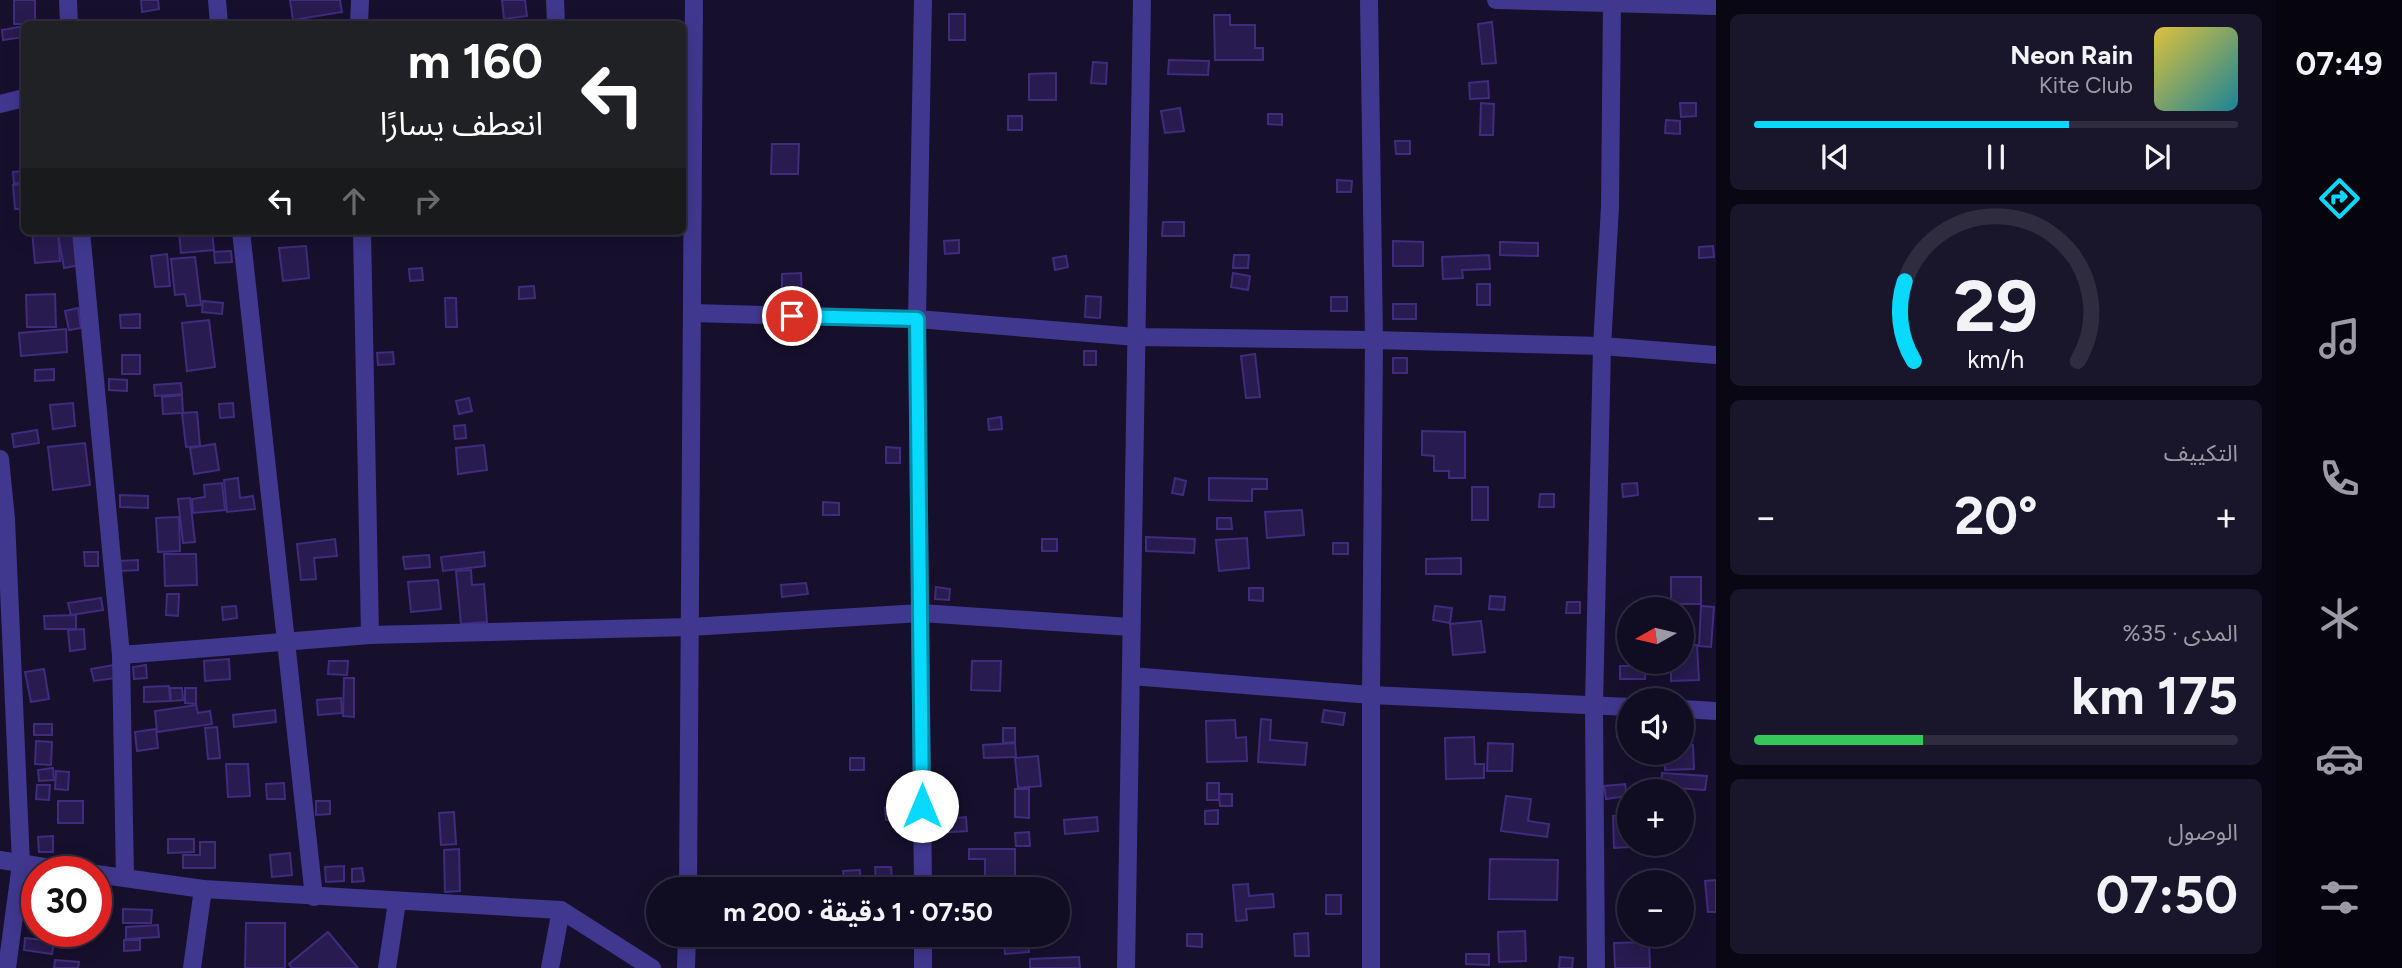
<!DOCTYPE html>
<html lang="ar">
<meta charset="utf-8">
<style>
:root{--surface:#100c22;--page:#19152a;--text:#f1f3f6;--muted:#9c9ba5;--line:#302c40;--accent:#08d9ff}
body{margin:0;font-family:Figtree,"Noto Sans Arabic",sans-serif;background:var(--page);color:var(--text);direction:rtl;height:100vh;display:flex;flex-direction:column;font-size:26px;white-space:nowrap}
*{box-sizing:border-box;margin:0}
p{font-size:23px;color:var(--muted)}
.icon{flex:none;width:38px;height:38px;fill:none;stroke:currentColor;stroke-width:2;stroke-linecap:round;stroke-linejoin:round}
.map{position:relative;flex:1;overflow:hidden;direction:ltr}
.panel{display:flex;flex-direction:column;gap:14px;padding:14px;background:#090713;width:560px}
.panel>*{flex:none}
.hud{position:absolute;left:21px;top:21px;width:665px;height:214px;border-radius:10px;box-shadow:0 4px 18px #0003,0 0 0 2px var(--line);direction:rtl;background:#202124;color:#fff;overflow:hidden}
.needle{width:46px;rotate:262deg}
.buttons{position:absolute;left:1617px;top:597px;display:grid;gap:14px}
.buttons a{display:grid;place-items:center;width:77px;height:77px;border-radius:50%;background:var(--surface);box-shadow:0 4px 18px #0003,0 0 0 2px var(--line);font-size:35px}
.speed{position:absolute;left:21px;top:856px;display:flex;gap:14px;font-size:35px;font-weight:700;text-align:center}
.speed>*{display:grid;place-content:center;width:91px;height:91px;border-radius:50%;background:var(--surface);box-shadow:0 4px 18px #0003,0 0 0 2px var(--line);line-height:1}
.speed .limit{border:10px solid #d22;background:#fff;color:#111}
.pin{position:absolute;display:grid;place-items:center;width:60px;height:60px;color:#fff;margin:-30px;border:4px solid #fff;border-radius:50%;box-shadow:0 2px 7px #0007}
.me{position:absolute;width:77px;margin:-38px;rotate:0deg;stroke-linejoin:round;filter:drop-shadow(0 0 5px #0008)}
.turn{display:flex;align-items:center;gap:24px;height:147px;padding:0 28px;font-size:32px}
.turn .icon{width:91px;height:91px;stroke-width:2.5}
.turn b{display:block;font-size:49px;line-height:60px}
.lanes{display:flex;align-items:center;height:66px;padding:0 28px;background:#0003;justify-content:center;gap:35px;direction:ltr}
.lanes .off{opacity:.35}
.big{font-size:52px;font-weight:700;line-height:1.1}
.panel .tile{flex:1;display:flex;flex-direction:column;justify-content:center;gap:10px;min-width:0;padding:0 24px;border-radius:10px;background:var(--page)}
.panel .dial{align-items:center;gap:0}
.dial svg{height:182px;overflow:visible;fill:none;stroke:var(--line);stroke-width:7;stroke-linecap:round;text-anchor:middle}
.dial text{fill:var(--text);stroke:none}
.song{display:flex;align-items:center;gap:21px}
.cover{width:84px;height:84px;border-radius:10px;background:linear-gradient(135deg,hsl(50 70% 55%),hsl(190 70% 35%))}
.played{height:7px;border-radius:4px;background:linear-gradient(90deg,var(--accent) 65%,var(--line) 65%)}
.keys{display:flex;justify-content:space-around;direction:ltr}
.heat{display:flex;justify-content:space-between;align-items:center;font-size:38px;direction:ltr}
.charge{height:10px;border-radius:5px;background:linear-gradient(90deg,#34c759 35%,var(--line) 0)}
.trip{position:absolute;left:646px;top:877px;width:424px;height:70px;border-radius:35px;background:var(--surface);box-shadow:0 4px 18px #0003,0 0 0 2px var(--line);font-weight:700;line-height:70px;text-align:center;direction:rtl}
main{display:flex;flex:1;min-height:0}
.tab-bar{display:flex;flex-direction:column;width:126px;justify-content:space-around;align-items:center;background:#06050e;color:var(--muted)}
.tab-bar .icon{width:49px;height:49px}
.tab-bar .current{color:var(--accent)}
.tab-bar b{font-size:32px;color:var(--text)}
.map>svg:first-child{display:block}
.building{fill:#281b4f;stroke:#402b7d;stroke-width:2}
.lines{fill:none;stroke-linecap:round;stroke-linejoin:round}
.minor{stroke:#40388f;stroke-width:18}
.tertiary{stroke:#40388f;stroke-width:18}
.route-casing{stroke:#058da6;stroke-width:18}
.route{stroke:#08d9ff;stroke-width:12}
</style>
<main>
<nav class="tab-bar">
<b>07:49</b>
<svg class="icon current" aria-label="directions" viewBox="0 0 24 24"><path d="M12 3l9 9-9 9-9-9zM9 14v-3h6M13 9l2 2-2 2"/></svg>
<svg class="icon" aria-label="music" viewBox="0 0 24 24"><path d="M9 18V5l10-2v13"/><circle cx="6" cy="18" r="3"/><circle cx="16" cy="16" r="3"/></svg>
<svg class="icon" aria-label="phone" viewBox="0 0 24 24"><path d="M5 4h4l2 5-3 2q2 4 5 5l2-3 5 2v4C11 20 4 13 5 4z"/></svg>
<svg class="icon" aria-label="climate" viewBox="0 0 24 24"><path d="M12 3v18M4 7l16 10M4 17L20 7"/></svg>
<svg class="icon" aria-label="car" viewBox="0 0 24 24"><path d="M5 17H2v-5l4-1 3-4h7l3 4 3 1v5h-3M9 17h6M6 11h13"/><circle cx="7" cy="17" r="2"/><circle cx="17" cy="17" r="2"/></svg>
<svg class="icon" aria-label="filters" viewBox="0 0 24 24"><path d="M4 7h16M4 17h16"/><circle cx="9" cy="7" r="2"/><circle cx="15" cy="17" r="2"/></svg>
</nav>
<section class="panel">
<div class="tile">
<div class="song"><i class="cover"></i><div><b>Neon Rain</b><p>Kite Club</p></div></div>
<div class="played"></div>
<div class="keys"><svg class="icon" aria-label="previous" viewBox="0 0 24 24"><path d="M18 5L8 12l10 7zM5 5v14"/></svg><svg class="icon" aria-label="pause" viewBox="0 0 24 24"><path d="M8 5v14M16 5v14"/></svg><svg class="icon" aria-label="next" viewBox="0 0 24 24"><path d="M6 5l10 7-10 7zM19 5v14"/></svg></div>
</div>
<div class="tile dial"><svg viewBox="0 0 100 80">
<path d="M14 69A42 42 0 1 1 86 69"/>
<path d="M14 69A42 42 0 0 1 10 34" stroke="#08d9ff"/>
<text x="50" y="56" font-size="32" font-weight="700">29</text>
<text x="50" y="72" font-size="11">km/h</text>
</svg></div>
<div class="tile"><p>التكييف</p>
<div class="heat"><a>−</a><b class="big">20°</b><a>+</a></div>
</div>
<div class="tile"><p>المدى · 35%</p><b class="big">175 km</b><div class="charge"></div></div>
<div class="tile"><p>الوصول</p><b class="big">07:50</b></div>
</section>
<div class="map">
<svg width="1716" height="968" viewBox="0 0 1716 968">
<rect width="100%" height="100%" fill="#16102d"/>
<g class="building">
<rect x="14" y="0" width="21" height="24"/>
<polygon points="141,0 158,0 159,9 142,12"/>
<polygon points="290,0 340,0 342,12 293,20"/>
<polygon points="502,0 525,0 527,16 504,19"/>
<rect x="949" y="14" width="16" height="26"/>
<polygon points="1214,15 1230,15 1230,25 1255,25 1255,48 1263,48 1263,60 1215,60"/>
<polygon points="1492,22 1496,63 1482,64 1478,24"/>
<polygon points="24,26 24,37 3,40 2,30"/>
<polygon points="1169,60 1209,61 1208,75 1168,74"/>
<polygon points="1093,62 1107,63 1106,84 1091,83"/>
<polygon points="1056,73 1056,100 1029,100 1029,74"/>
<polygon points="1488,81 1489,98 1470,99 1469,83"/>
<polygon points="1481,103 1494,104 1493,135 1480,135"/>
<polygon points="1680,103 1696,103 1696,116 1681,117"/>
<polygon points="1180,108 1184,131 1165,133 1161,111"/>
<polygon points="1268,114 1282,114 1282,125 1268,124"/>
<rect x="1008" y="116" width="14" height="14"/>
<polygon points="1666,120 1680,121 1680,134 1665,133"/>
<polygon points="1395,141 1410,141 1410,154 1396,154"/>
<polygon points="772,144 799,144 798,174 771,174"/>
<polygon points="24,171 24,182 14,184 13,172"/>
<polygon points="1337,180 1352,181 1351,192 1337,192"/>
<polygon points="24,184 24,209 15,209 13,185"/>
<polygon points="1163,222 1184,222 1184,236 1162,236"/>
<polygon points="32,231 58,231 60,261 35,263"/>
<polygon points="73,231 80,265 64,268 58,234"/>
<polygon points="165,231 212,231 214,250 181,253 179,232 165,233"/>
<polygon points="959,240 959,253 945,254 944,241"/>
<polygon points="1393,241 1423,242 1423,266 1393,266"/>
<polygon points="1500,242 1538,243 1538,256 1500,255"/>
<polygon points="306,246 309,278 283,281 279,248"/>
<polygon points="1713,246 1714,257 1699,258 1699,247"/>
<polygon points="231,251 232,262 215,263 214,252"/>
<polygon points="167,254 170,286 155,287 151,256"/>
<polygon points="1234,255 1249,255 1248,268 1233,268"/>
<polygon points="1489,255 1490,269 1462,270 1463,278 1443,279 1442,257"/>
<polygon points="1066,256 1068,267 1055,270 1053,258"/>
<polygon points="195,257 201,305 187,306 185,294 175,295 171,259"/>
<polygon points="422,268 423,280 410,281 409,269"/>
<polygon points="801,273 802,299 782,299 782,274"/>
<polygon points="1233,273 1250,276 1248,290 1231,287"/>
<rect x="1477" y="284" width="13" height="21"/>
<polygon points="534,286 535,298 519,299 519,287"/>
<polygon points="55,294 56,327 27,327 26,295"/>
<polygon points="1086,296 1101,297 1100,318 1085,317"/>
<rect x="1331" y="297" width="16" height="14"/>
<polygon points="445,298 456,298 457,327 446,327"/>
<polygon points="203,301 223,303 222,314 202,312"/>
<rect x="1393" y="304" width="23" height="15"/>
<polygon points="78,308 81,328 69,330 65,311"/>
<polygon points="140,314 140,328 121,328 120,315"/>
<polygon points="209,320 215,367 187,371 182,323"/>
<polygon points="66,329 67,352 21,356 19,333"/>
<rect x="1084" y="351" width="12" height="14"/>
<polygon points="393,352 394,364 378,365 377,353"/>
<polygon points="1255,354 1260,397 1246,398 1241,356"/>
<rect x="122" y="355" width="18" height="19"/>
<rect x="1393" y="358" width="14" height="15"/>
<polygon points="54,369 54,380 35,381 35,370"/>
<polygon points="109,379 127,380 127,391 109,390"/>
<polygon points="181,383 182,394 155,396 154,385"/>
<polygon points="182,395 183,413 163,414 162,397"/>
<polygon points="469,398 472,411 459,414 456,401"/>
<polygon points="73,403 75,426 53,429 50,405"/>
<polygon points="233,403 234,417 220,418 219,404"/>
<polygon points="197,412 200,446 186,447 182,413"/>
<polygon points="1001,417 1002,429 989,430 988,419"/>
<polygon points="465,425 466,438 455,439 454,426"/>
<polygon points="37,430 39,443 14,447 12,434"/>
<polygon points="1422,431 1465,432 1465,478 1449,478 1449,471 1434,471 1434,456 1422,455"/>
<polygon points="85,443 90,485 53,490 48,447"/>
<polygon points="215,444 219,470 194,474 190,448"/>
<polygon points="484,445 487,470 458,474 456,448"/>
<polygon points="886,447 900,448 900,463 886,463"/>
<polygon points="238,478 240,498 253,496 255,509 227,512 224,480"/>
<polygon points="1175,478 1186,481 1183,495 1172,493"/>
<polygon points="1209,478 1267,479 1267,489 1252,489 1252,501 1209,500"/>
<polygon points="222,483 225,510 193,513 192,499 205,497 204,485"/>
<polygon points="1637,483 1638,495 1623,497 1622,484"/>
<rect x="1472" y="487" width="16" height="33"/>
<polygon points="1540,494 1554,494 1554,507 1539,507"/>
<polygon points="120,495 148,496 148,508 120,507"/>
<polygon points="190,498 195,542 183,543 178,499"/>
<polygon points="823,502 839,503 839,515 823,515"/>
<polygon points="1302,510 1304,535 1267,538 1265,512"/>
<polygon points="179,517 180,551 158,552 156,518"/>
<polygon points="1217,518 1231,518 1232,529 1217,529"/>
<polygon points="1146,537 1195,539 1194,553 1146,551"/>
<polygon points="1247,538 1249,568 1219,571 1216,540"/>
<polygon points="335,539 337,556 314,558 316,579 301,580 297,544"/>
<rect x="1042" y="539" width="15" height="12"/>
<rect x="1333" y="543" width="15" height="11"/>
<polygon points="84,552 98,552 98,566 85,566"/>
<polygon points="484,552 485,566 443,571 441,557"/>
<polygon points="164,554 196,554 197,585 165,586"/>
<polygon points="429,555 430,567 405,569 403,557"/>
<polygon points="1461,558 1461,574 1426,574 1426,559"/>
<polygon points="138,560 138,570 120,571 119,561"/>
<polygon points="471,570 472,585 484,584 487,622 461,624 456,571"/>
<rect x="1671" y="577" width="30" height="27"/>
<polygon points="438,580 441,609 411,612 408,582"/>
<polygon points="806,583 808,594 782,597 781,585"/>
<polygon points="936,587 950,589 949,600 935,599"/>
<polygon points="1249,588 1263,588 1263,601 1249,600"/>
<polygon points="167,594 179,594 178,616 166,615"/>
<polygon points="1490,596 1505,597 1504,610 1489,609"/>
<polygon points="101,598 103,610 71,615 68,603"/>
<polygon points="1567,602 1580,602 1580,613 1566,613"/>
<polygon points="236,606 237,618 223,620 222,607"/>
<polygon points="1435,606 1452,608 1450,623 1433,620"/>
<polygon points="1701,606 1714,607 1711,647 1699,646"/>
<polygon points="76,615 76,629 45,629 44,616"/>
<polygon points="1481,621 1485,652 1453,655 1450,624"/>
<polygon points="84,629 85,649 70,651 68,630"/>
<polygon points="1682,645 1697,645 1699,680 1671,681 1671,662 1682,662"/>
<polygon points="229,659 230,679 205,681 204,661"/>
<polygon points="329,661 348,661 347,675 328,674"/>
<polygon points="972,661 1001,661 1000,691 971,690"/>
<polygon points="114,665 116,678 94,681 91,669"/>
<polygon points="146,665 147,678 134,679 133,667"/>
<polygon points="1620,666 1646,666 1645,679 1620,679"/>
<polygon points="44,669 49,699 31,702 25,672"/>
<polygon points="344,678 354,678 354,717 343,716"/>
<polygon points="169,686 170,701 144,702 144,687"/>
<polygon points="170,688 182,688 183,700 171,701"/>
<polygon points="185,688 196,688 196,704 185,703"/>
<polygon points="341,698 342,713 318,715 317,700"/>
<polygon points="196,705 198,713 210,711 212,724 157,732 155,711"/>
<polygon points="275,710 276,722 234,727 233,715"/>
<polygon points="1324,710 1345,713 1343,725 1322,722"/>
<polygon points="1261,719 1271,720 1270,740 1307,743 1305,765 1258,762"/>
<polygon points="1235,720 1236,738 1246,737 1247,761 1207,762 1206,721"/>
<polygon points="1618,722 1629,723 1629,737 1617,737"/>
<rect x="34" y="724" width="18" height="11"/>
<polygon points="217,727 220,758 208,759 205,728"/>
<polygon points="1003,728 1015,728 1015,742 1003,743"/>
<polygon points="156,729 158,748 137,751 135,732"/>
<polygon points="1474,737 1475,764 1484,764 1484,778 1446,779 1445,738"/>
<polygon points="36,741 52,742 51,765 35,764"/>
<polygon points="1015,743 1016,757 984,758 983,745"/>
<polygon points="1488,743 1513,744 1512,771 1487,771"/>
<polygon points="1693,745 1694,769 1665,770 1664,752 1682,752 1682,746"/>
<polygon points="1038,756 1041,786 1018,788 1015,758"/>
<rect x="850" y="758" width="14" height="12"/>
<polygon points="226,764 248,764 250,796 228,797"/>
<polygon points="53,768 54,780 39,781 38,770"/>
<polygon points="56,771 69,772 68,790 55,789"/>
<polygon points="1662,773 1707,776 1705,790 1661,787"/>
<polygon points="284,783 285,799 267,799 266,784"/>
<rect x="1207" y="783" width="12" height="17"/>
<polygon points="1625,784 1627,796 1606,799 1604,786"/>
<polygon points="37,785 50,785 49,800 36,799"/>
<polygon points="1015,789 1029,789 1029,818 1015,817"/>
<polygon points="1219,794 1232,794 1232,806 1220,806"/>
<polygon points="1506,796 1531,799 1528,821 1549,824 1547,837 1501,831"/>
<rect x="58" y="801" width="25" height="22"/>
<polygon points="316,801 330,801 330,814 316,815"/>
<polygon points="902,806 903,819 886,820 885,808"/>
<polygon points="1218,810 1218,824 1205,824 1205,811"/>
<polygon points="454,812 456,844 441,845 439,813"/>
<polygon points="1628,815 1629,847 1614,848 1613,816"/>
<polygon points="966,817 967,831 937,833 936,820"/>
<polygon points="1097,817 1098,831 1065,834 1064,820"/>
<polygon points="1029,832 1030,846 1016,846 1015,833"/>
<polygon points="53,836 53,852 39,852 38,837"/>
<polygon points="168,839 194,839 194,852 168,853"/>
<polygon points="200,842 215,842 215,868 183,868 183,855 200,855"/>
<polygon points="459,849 460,891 445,892 444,850"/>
<polygon points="969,849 1015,849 1015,879 985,878 985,859 969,859"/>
<polygon points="290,853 292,875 272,877 270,855"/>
<polygon points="1490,859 1558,860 1557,900 1489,899"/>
<polygon points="344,866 344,881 326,882 325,867"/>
<polygon points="875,867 891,867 892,880 876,881"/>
<polygon points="362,868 364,881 352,882 352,869"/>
<polygon points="860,870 861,889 845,889 843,871"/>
<rect x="948" y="880" width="17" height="9"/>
<polygon points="1716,880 1716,912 1708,912 1705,881"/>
<polygon points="1248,884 1249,896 1273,894 1274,907 1246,909 1247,920 1236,921 1233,885"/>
<rect x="1326" y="895" width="15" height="19"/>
<polygon points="123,909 152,910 151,923 123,923"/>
<polygon points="246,923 285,923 285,968 245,968"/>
<polygon points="158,925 159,937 126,939 126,927"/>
<polygon points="61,931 86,931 83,942 59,936"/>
<polygon points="1525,931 1526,961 1499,962 1498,932"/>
<polygon points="328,932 358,968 292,968 289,964"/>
<polygon points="1308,933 1309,956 1295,956 1294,934"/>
<polygon points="1016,934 1028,934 1029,952 1005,954 1004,944 1017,943"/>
<polygon points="1187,934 1202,934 1202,947 1187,946"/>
<polygon points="25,938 54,941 52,954 24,950"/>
<polygon points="124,940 140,940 140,950 124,951"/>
<polygon points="1649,942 1650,968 1615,968 1614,943"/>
<polygon points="1466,954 1489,954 1489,965 1466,964"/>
<polygon points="1079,957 1080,968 1030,968 1030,959"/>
<polygon points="1560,957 1573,958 1572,968 1559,968"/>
<polygon points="55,960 79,962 78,968 54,968"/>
</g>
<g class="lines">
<g class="minor">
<polyline points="68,0 69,24"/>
<polyline points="217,0 219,24"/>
<polyline points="555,0 556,24"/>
<polyline points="923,0 917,319 923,889"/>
<polyline points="1369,0 1374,340 1371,695 1371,968"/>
<polyline points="1496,0 1716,6"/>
<polyline points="359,24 360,0"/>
<polyline points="0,104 24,98"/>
<polyline points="81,231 121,655 125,878"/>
<polyline points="241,231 314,897"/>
<polyline points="362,231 370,635"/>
<polyline points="692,313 917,319 1137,337 1374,340 1602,346 1716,355"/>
<polyline points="0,459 6,519 21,864 7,968"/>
<polyline points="121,655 370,635 690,627 921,613 1130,627"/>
<polyline points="1131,676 1371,695 1629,707"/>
<polyline points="1682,709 1716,711"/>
<polyline points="0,860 77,872"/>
<polyline points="96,874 203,889 561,910 652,968"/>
<polyline points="923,934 923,968"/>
<polyline points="192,968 203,889"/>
<polyline points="387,968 397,902"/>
<polyline points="550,968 561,910"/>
<polyline points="1126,968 1142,0"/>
<polyline points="1596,968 1594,705 1602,346 1610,207 1612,0"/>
</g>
<g class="tertiary">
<polyline points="688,889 694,0"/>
<polyline points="686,968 687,934"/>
</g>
</g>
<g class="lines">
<g class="route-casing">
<polyline id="route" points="792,316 917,319 922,806"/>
</g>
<use href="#route" class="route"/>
</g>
</svg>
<div class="buttons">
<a><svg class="needle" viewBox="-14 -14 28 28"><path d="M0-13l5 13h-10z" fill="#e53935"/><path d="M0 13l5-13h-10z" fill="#9c9ba5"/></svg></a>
<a><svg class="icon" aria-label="sound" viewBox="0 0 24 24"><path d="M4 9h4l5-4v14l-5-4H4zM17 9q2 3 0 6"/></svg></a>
<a>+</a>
<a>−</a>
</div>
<div class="speed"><div class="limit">30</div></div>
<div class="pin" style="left:792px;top:316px;background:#d93025"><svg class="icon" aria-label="arrive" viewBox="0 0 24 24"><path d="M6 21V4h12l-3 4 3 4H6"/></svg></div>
<svg class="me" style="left:922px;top:806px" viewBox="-20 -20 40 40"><circle r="19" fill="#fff"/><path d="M0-13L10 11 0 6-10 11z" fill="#08d9ff"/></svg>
<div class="trip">07:50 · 1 دقيقة · 200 m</div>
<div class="hud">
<div class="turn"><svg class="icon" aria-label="left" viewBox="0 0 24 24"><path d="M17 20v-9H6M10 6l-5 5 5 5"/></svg><div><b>160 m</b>انعطف يسارًا</div></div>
<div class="lanes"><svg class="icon" aria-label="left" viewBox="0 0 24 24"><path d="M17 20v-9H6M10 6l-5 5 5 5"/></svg><svg class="icon off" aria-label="ahead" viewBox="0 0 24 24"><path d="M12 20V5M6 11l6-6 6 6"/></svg><svg class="icon off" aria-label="right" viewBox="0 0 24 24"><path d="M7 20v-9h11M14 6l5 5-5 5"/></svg></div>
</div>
</div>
</main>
